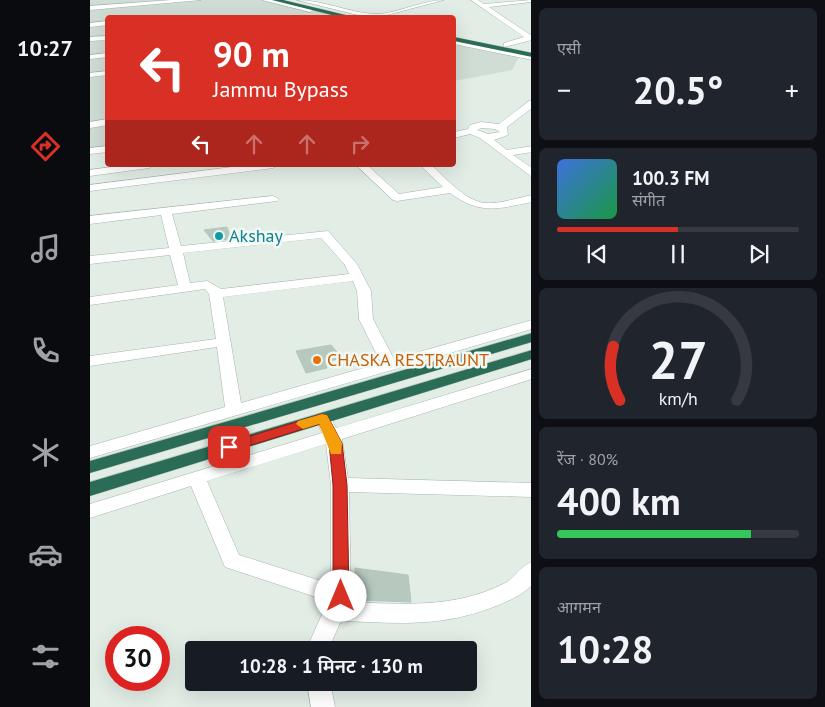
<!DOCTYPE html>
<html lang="hi">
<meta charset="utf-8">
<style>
:root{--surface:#171b24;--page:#20242c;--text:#f1f3f6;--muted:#9ea1a6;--line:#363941;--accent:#d93025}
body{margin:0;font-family:"PT Sans","Noto Sans Devanagari",sans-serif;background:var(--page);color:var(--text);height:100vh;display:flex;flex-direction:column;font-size:19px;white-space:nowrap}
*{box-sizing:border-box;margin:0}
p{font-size:16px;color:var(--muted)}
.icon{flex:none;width:28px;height:28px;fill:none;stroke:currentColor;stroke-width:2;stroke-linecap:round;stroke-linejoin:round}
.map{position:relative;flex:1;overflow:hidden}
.side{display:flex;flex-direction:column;gap:8px;padding:8px;background:#0d0f14;width:294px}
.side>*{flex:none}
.top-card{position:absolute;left:15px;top:15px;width:351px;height:152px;border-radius:5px;box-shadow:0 5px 20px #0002;background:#d93025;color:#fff;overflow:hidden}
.speed{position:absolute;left:15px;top:626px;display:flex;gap:10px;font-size:25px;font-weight:700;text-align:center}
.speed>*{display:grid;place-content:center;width:65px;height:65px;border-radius:50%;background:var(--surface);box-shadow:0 5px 20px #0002;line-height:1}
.speed .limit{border:8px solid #d22;background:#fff;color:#111}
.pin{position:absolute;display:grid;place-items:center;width:42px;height:42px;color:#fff;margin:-21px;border-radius:10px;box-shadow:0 2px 8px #0006}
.me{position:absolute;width:55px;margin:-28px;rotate:0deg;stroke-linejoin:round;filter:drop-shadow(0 0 4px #0008)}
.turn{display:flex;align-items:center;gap:18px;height:105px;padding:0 25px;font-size:22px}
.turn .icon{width:65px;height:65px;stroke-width:2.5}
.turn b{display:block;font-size:35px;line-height:42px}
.lanes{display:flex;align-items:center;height:48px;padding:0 25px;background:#0003;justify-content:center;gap:25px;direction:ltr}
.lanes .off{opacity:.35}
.big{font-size:38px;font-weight:600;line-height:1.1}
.side .widget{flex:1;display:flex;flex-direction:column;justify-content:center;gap:8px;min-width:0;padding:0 18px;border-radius:8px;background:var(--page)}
.side .dial{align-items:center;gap:0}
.dial svg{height:130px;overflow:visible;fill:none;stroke:var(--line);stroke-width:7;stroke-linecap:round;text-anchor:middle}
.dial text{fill:var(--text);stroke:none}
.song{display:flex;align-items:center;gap:15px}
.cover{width:60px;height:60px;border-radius:8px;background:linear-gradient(135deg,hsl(220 70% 55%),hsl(140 70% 35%))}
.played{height:5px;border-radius:2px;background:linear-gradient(90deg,var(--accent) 50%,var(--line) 50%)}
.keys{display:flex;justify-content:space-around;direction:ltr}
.heat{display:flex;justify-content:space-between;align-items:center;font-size:28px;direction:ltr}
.charge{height:8px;border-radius:4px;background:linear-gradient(90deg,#34c759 80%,var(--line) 0)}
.trip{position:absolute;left:95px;top:641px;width:292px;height:50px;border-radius:5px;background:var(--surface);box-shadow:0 5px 20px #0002;font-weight:600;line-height:50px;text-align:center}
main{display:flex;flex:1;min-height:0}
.dock{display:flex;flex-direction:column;width:90px;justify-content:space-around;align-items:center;background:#090b0e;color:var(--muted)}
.dock .icon{width:35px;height:35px}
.dock .on{color:var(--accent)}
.dock b{font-size:22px;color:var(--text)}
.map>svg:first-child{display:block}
.built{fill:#d0ddd5}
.building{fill:#b7c8bf;stroke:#b4c7bc}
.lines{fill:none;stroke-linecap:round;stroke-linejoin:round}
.minor-casing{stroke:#a4b5ac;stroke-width:1}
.highway-casing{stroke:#c1c9c6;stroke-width:1}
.minor{fill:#fff;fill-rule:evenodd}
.highway{fill:#2b6c56;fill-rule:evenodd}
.route{fill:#d93025;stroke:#8d1f18}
.slow{fill:#f59e0b}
.culture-dot{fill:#0f9aa8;stroke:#f2f9f5;stroke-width:2}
.food-dot{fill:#e8710a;stroke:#f2f9f5;stroke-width:2}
.labels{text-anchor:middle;stroke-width:5;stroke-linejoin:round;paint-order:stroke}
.culture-label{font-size:18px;fill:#0d838f;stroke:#f2f9f5;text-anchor:start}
.food-label{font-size:18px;fill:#c56008;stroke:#f2f9f5;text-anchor:start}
</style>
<main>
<nav class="dock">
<b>10:27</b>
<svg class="icon on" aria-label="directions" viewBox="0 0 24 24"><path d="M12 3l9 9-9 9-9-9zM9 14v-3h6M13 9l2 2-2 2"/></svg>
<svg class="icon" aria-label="music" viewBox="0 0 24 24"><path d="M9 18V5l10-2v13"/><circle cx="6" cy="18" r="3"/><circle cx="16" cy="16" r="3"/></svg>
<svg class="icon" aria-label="phone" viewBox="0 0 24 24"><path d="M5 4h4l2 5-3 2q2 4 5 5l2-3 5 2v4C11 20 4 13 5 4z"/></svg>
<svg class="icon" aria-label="climate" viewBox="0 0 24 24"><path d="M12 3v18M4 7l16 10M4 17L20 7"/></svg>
<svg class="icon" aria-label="car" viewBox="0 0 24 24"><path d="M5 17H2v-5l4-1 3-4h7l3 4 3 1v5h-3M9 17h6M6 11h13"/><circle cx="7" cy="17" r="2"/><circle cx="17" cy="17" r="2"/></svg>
<svg class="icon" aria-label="filters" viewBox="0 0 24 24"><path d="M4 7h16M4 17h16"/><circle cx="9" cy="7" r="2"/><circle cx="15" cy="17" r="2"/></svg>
</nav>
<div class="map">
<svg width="442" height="707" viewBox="0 0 442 707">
<rect width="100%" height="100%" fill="#e2ede6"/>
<g class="built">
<polygon points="0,0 173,0 255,17 18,18 17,148 0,155"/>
<polygon points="364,41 430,55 422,70 364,81"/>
</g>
<g class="building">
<polygon points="137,227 141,239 123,241 114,230"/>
<polygon points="241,345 252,358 235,362 237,368 216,373 206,351"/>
<polygon points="265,568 318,575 321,602 266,600"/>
</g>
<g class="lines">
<g class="minor-casing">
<g id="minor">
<polygon points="82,0 111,0 0,10 0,6"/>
<polygon points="172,0 184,0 223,10 220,12"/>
<path d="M 207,0 C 233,0 257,12 283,14 C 301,16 332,0 354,0 L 293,16 L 294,18 L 280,18 Z"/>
<polygon points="381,0 388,0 394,4 442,0 442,2 399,7 442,36 442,40 414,47 414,43 434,37"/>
<polygon points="18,21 18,25 0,27 0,23"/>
<polygon points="18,36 18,40 0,41 0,37"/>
<polygon points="364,40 442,56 442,60 364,44"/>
<polygon points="18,53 18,57 0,59 0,55"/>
<polygon points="18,71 18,75 0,77 0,73"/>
<path d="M 439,101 L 442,101 L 442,108 L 417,127 L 418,135 L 404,140 L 417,150 L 442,146 L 442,152 L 423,155 L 442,168 L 442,177 L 390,138 L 380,134 L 364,138 L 364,132 L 378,129 L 380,125 L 391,122 L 409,124 ZM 391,128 L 405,129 L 410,132 L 398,134 L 387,130 Z"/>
<polygon points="18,119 18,125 0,128 0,122"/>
<polygon points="18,146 18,152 0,154 0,148"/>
<polygon points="36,165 64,165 59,168 0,176 0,170"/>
<polygon points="158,165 188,165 183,168 0,191 0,185"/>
<path d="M 266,165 L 277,165 L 309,194 L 353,187 L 330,165 L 341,165 C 355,177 375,201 395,203 C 410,204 427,198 442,195 L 442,202 C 407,209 390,215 360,193 L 307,201 L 303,200 Z"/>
<path d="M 183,196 L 189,199 L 187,201 L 82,214 L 91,246 L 238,231 L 267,264 L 281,291 L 283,319 L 304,359 L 442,320 L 442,329 L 0,458 L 0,446 L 135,407 L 127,347 L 0,366 L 0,356 L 126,339 L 119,294 L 115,289 L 0,305 L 0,297 L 88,285 L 80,255 L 0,264 L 0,256 L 79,248 L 71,215 L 0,224 L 0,216 ZM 231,238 L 255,265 L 259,274 L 131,289 L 117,281 L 100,283 L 93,253 ZM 263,281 L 267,291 L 269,319 L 291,363 L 151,403 L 133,297 Z"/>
<path d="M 442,369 L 442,379 L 252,439 L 258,478 L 442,483 L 442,497 L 259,492 L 261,596 L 259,602 C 312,604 365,609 415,583 C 425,578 430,566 442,562 L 442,585 C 431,596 420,600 406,606 C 350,628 309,623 251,621 L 238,650 L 216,650 L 238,601 L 135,567 L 101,486 L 0,518 L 0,504 L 232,433 L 225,418 L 227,414 L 239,414 L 246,428 ZM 236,444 L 241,485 L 241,584 L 149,555 L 117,481 Z"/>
<polygon points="217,682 240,682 245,707 221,707"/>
</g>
</g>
<g class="highway-casing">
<g id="highway">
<polygon points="182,0 193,0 268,18 254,18"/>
<polygon points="364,37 442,53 442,57 364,41"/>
<polygon points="442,333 442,342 0,473 0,461"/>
<polygon points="442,350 442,359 0,496 0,482"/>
</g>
</g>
<use href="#minor" class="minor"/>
<use href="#highway" class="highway"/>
</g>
<polygon class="route" points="232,414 237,415 252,443 257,485 259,596 256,601 251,603 245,601 243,596 243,485 239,443 229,424 139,452 133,447 135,444"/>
<polygon class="slow" points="232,414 237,415 252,443 251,454 241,454 229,424 213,429 206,424 208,421"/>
<circle class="culture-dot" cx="129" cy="236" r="5"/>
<circle class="food-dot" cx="227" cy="360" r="5"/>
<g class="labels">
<g class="culture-label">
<text x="139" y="242">Akshay</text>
</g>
<g class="food-label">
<text x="237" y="366">CHASKA RESTRAUNT</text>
</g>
</g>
</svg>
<div class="speed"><div class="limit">30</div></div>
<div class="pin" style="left:139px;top:447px;background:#d93025"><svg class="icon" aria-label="arrive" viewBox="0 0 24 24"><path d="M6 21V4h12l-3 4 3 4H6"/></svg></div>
<svg class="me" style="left:251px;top:596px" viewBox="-20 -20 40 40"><circle r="19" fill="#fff"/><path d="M0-13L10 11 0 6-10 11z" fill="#d93025"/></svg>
<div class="trip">10:28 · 1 मिनट · 130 m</div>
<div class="top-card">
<div class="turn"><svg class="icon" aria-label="left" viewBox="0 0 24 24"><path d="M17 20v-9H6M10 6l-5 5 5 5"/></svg><div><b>90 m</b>Jammu Bypass</div></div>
<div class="lanes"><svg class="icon" aria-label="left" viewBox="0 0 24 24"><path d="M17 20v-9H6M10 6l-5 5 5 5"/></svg><svg class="icon off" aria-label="ahead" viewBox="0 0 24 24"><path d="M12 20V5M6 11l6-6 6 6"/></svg><svg class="icon off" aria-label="ahead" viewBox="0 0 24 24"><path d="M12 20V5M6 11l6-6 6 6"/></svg><svg class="icon off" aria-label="right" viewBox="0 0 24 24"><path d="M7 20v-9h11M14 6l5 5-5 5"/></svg></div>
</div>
</div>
<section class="side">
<div class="widget"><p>एसी</p>
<div class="heat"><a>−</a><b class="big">20.5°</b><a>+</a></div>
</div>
<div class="widget">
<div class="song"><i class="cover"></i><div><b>100.3 FM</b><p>संगीत</p></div></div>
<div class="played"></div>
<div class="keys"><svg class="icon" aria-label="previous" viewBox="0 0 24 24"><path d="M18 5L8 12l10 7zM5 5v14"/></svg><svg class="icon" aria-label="pause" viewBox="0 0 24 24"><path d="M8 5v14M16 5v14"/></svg><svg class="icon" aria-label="next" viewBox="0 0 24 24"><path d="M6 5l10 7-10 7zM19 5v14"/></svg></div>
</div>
<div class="widget dial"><svg viewBox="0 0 100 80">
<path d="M14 69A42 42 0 1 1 86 69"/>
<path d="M14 69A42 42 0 0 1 10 36" stroke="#d93025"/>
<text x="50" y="56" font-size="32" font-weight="700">27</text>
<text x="50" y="72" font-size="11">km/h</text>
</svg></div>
<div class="widget"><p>रेंज · 80%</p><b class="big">400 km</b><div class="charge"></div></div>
<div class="widget"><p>आगमन</p><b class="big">10:28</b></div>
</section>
</main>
